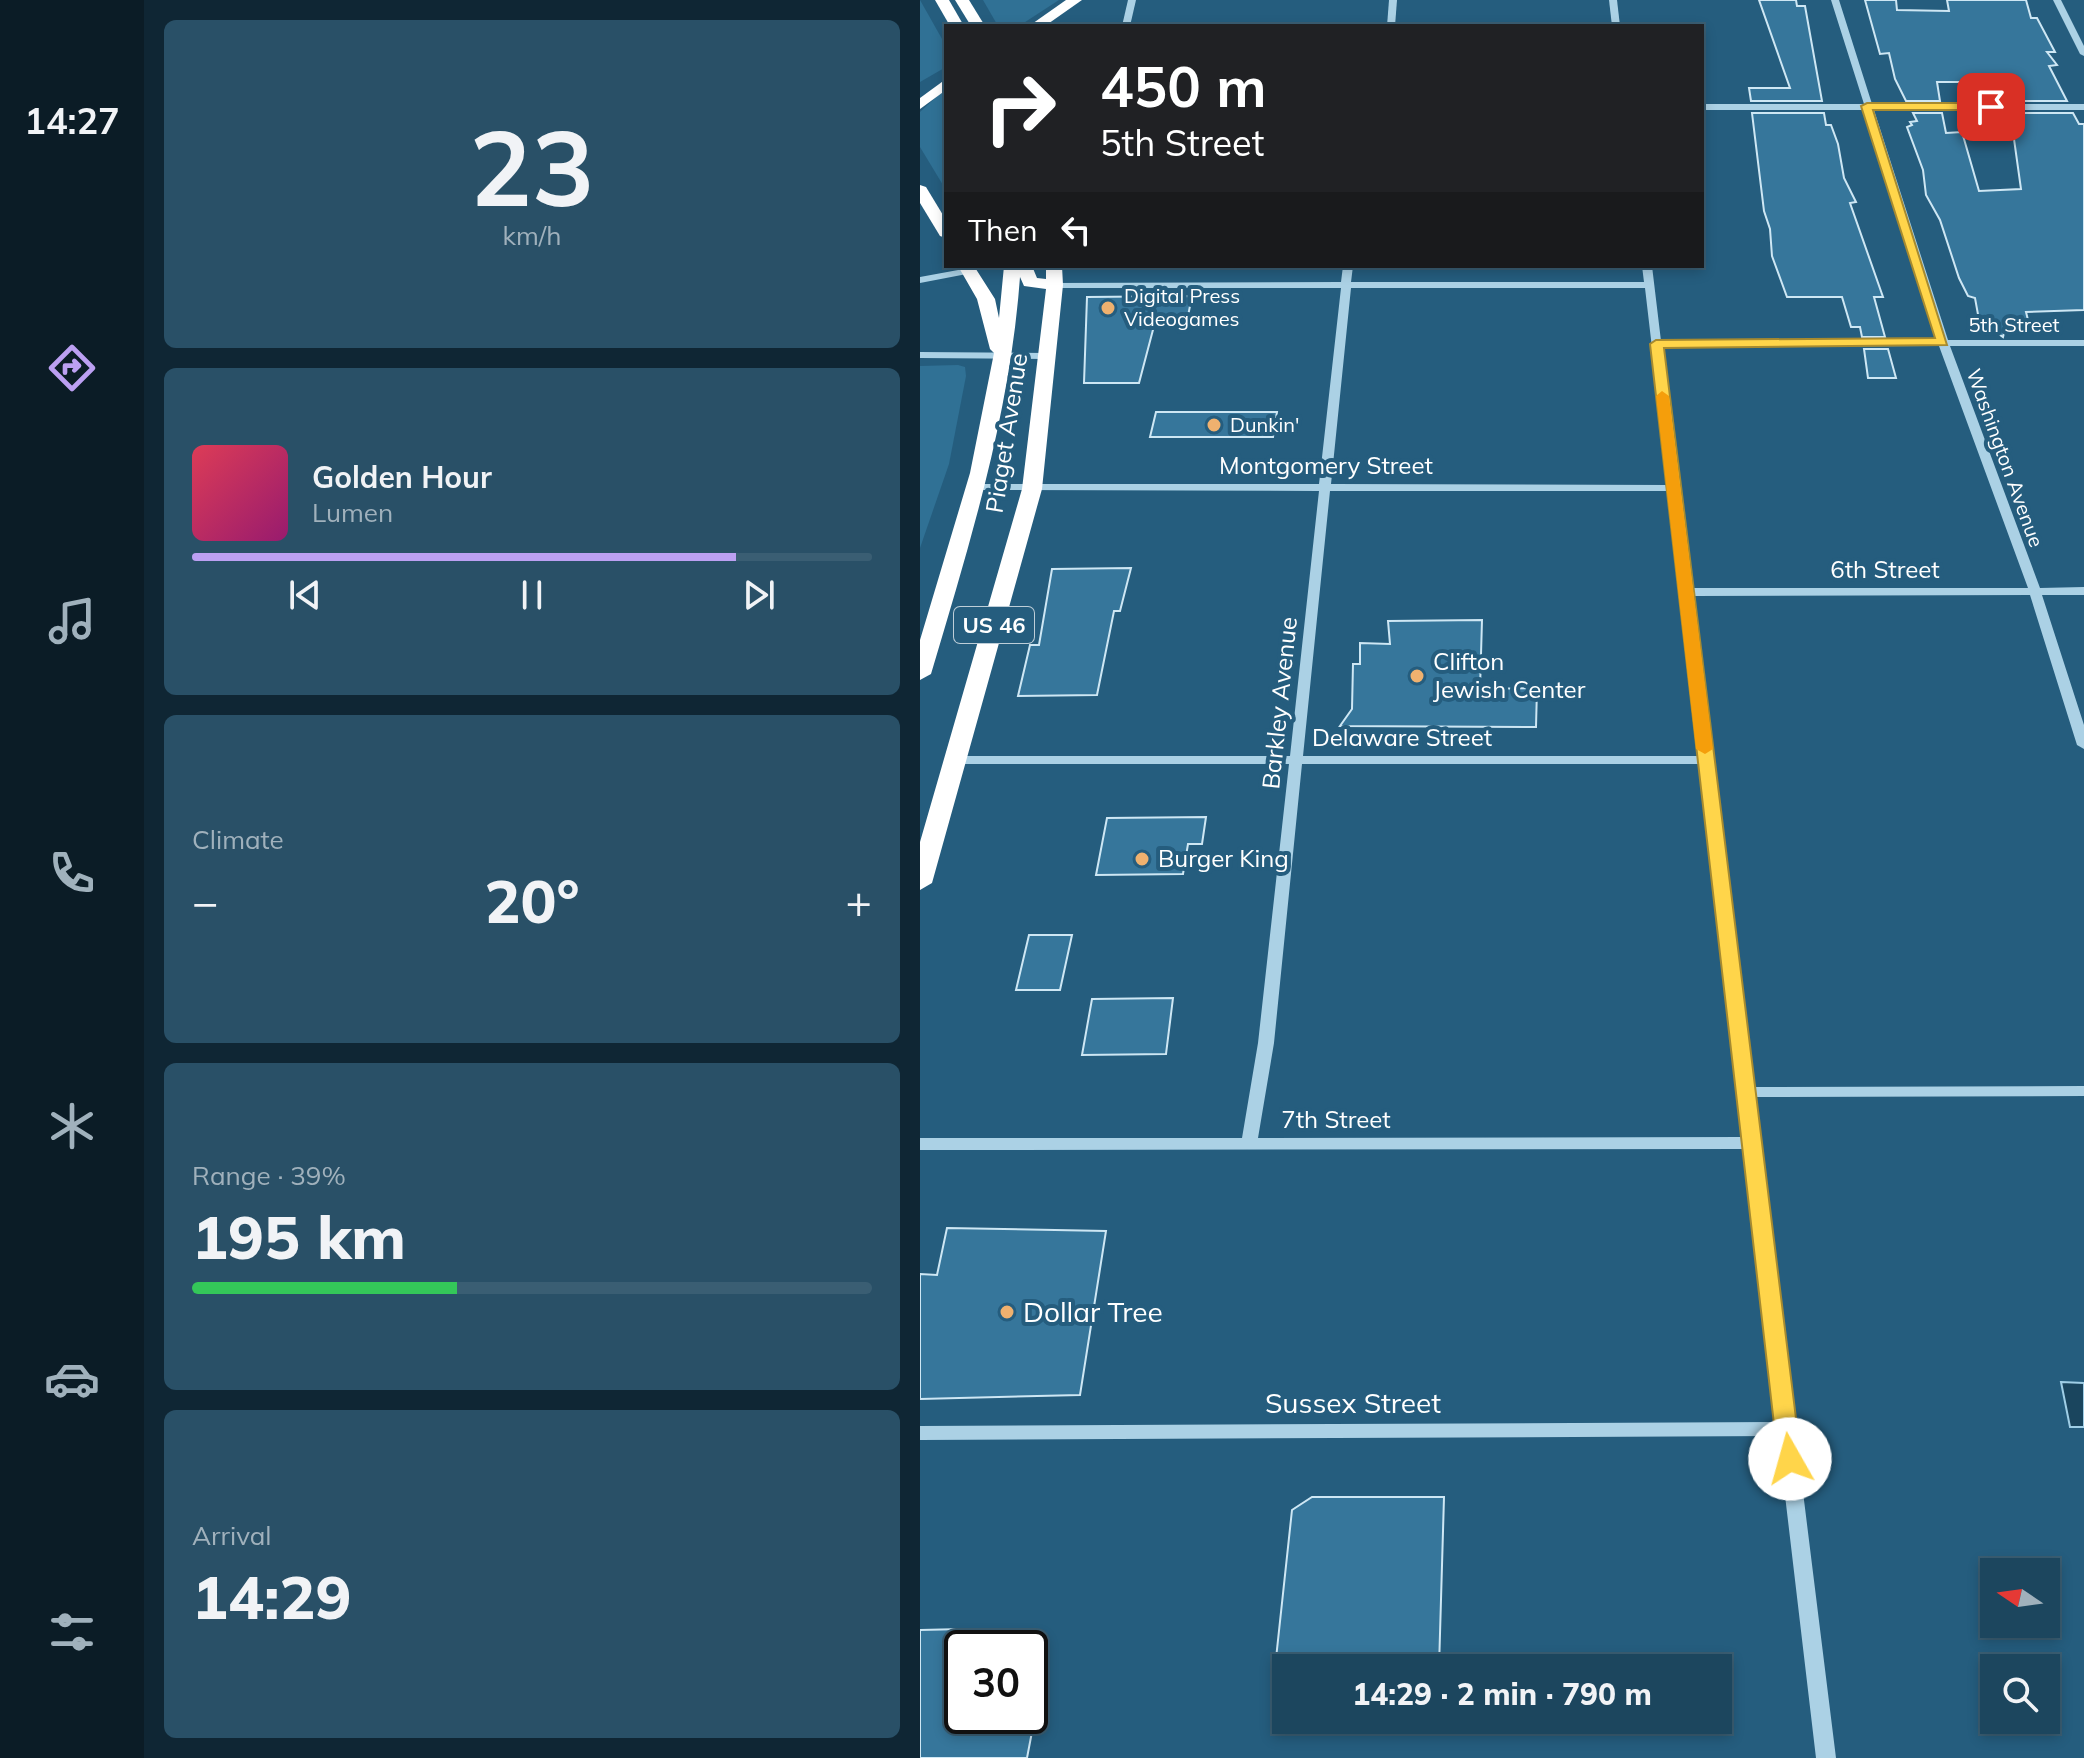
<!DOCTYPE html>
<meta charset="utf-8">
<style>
:root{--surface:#1c465e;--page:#295067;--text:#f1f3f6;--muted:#a0b1bc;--line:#3a5e73;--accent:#bca0f2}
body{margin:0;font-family:Mulish,sans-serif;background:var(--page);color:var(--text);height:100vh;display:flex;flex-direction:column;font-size:30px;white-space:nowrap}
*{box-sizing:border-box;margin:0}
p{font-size:26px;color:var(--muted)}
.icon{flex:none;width:44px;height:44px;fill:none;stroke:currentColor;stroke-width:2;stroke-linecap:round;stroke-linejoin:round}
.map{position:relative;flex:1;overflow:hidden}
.drawer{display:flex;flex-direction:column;gap:20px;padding:20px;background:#0f2634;width:776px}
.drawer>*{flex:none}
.banner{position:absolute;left:24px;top:24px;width:760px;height:244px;border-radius:0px;box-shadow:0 4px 12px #0003,0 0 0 2px var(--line);background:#202124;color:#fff;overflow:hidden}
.needle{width:52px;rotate:283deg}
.controls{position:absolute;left:1060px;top:1558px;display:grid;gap:16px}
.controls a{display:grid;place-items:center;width:80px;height:80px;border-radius:0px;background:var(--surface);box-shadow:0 4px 12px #0003,0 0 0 2px var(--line);font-size:40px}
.speed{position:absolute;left:24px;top:1630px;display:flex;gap:16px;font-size:40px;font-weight:700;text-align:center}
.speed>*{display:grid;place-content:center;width:104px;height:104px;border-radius:50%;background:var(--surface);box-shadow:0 4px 12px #0003,0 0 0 2px var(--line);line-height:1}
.speed .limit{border:4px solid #111;border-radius:12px;background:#fff;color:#111}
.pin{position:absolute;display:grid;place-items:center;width:68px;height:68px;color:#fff;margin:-34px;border-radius:16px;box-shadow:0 4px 12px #0006}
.me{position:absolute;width:88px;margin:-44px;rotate:353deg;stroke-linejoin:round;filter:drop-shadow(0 0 6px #0008)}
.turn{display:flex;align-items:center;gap:28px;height:168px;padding:0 24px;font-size:36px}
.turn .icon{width:104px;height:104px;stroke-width:2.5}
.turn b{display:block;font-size:56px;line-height:68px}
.then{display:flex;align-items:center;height:76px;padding:0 24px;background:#0003;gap:16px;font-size:30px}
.big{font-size:60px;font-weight:800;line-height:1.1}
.drawer .tile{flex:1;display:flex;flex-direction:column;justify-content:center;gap:12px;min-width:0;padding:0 28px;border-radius:12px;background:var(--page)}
.drawer .dial{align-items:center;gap:0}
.dial b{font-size:104px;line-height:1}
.song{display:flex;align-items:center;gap:24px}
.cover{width:96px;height:96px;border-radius:12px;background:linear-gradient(135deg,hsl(350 70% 55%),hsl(320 70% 35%))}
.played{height:8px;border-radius:4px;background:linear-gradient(90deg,var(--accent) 80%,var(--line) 80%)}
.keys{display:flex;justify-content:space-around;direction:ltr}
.heat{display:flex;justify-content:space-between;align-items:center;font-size:44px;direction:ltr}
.charge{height:12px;border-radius:6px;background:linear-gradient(90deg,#34c759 39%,var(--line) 0)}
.trip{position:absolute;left:352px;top:1654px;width:460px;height:80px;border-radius:0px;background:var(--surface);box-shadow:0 4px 12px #0003,0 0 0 2px var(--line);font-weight:800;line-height:80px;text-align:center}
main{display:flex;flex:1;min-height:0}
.menu{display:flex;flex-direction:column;width:144px;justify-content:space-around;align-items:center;background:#0b1c26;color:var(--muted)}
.menu .icon{width:56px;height:56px}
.menu .on{color:var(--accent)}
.menu b{font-size:36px;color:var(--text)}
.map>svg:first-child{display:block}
.green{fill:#307195}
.water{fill:#1a455e;stroke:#9fcee6;stroke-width:2}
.building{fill:#36769b;stroke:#cee7f4;stroke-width:2}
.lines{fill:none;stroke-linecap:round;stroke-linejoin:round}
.minor{fill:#abd1e5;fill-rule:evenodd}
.highway{fill:#fff;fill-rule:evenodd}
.route{fill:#ffd54a;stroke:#a68a30;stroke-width:2}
.slow{fill:#f59e0b}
.poi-dot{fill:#efb16f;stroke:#255d7e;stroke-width:3}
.labels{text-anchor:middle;stroke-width:8;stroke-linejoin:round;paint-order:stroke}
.far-poi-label{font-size:20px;fill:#fff;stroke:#255d7e;text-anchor:start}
.far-street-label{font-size:20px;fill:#fff;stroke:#255d7e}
.shield{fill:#255d7e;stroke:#beced8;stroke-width:2}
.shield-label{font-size:22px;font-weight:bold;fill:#fff}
.street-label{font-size:24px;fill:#fff;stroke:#255d7e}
.poi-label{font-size:24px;fill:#fff;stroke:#255d7e;text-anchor:start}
.near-poi-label{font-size:28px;fill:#fff;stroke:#255d7e;text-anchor:start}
.near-street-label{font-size:28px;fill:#fff;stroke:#255d7e}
</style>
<main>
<nav class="menu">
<b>14:27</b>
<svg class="icon on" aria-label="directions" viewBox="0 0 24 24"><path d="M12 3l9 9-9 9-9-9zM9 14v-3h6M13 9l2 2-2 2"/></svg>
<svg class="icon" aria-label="music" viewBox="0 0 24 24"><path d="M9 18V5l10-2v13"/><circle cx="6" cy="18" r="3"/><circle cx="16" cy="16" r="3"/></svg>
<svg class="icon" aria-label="phone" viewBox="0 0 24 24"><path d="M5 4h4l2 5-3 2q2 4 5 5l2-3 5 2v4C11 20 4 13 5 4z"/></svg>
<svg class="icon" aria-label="climate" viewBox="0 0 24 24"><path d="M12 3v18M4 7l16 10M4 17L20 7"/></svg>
<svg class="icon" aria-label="car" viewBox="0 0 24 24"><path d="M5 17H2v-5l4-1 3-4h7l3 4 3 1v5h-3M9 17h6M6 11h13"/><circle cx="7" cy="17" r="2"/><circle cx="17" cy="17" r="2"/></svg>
<svg class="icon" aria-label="filters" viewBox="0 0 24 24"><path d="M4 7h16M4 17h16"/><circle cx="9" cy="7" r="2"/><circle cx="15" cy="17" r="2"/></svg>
</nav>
<section class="drawer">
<div class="tile dial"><b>23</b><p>km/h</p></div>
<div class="tile">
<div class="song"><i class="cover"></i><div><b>Golden Hour</b><p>Lumen</p></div></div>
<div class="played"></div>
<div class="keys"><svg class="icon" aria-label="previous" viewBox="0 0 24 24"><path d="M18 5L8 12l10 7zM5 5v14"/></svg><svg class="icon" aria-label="pause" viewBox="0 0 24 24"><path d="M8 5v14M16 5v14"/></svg><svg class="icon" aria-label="next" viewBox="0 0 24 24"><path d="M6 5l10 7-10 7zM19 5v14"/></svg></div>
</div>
<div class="tile"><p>Climate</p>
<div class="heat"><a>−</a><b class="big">20°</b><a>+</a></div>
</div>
<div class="tile"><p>Range · 39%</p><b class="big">195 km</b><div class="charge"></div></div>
<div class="tile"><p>Arrival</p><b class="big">14:29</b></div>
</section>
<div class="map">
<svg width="1164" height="1758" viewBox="0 0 1164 1758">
<rect width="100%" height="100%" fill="#255d7e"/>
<g class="green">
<polygon points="0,0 26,46 26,67 0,82"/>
<polygon points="63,0 139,0 99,26 78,26"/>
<polygon points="26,88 26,190 0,147 0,112"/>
<polygon points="38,365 45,367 46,376 29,464 0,548 0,366"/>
</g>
<polygon class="water" points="1141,1382 1164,1383 1164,1427 1150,1427"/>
<g class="building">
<polygon points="839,0 876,0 877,6 885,6 902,101 831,101 829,88 870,88"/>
<polygon points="945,0 976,0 977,10 1029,11 1027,0 1106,0 1111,18 1117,18 1135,52 1127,52 1137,65 1129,66 1147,101 1071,101 1060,82 1017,82 1020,101 986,101 975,79 969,53 960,54"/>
<polygon points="832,113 904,113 906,125 911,125 918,144 924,178 936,202 930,203 963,297 954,297 965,337 942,337 940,327 931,327 922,297 867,297 852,256 850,229 844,211"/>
<polygon points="993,113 1022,113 1026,133 1042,132 1059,191 1101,189 1094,139 1078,113 1153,113 1159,124 1164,124 1164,310 1106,312 1108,320 1087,320 1083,337 1059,320 1055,298 1048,296 1039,278 1020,220 1006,195 1003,170 987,127 992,125 990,122 997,121"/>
<polygon points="272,296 266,326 234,326 219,383 164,383 167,297"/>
<polygon points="944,349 968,349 976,378 948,378"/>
<polygon points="236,412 357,412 353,437 230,437"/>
<polygon points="211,568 200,611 194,611 177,695 98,696 110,645 119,645 132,569"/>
<polygon points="562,620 560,689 617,688 616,727 420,726 432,709 433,664 440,664 440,643 470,644 468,621"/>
<polygon points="286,817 282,844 268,844 263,874 176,875 187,818"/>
<polygon points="109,935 152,935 140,990 96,990"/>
<polygon points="253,998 246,1054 162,1055 172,999"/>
<polygon points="27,1228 186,1231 160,1395 0,1399 0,1274 17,1275"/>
<polygon points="392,1497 524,1497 519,1668 355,1668 372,1510"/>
<polygon points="42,1629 42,1716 115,1716 107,1758 0,1758 0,1630"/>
</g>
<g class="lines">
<g class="minor">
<polygon points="208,0 216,0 210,26 202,26"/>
<polygon points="469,0 477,0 475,26 467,26"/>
<polygon points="689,0 697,0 700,26 692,26"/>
<path d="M 911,0 L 919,0 L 952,104 L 1164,104 L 1164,110 L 954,110 L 1028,340 L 1164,340 L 1164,346 L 1030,346 L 1120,588 L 1164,587 L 1164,595 L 1122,595 L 1164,725 L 1164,749 L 1157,745 L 1110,595 L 773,596 L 833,1087 L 1164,1086 L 1164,1096 L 834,1097 L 916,1758 L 896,1758 L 858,1436 L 0,1440 L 0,1426 L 857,1422 L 825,1149 L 0,1150 L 0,1138 L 322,1138 L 338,1043 L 369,764 L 34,764 L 27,760 L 34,756 L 370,756 L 399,491 L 58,490 L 52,487 L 58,484 L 399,484 L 421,288 L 135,288 L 130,285 L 132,283 L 421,282 L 423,266 L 433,266 L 431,282 L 724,282 L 722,266 L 732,266 L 741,341 L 1017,340 L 945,110 L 782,110 L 782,104 L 944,104 ZM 431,288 L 725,288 L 748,485 L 411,484 ZM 1019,346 L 1108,588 L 772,588 L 742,347 ZM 410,491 L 748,491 L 779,756 L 383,756 ZM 382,764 L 780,764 L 824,1137 L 338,1138 L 354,1043 Z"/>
<polygon points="1133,0 1141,0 1164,46 1164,56 1160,54"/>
<polygon points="49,268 54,271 52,273 0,283 0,277"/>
<polygon points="0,352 128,353 133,356 128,359 0,358"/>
</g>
<g class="highway">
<polygon points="15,0 29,0 44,26 30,26"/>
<polygon points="35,0 49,0 65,26 51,26"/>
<polygon points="146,0 162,0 125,26 109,26"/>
<polygon points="26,79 26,90 0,109 0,98"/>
<polygon points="0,185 6,187 26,220 26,238 20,236 0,203"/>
<path d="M 38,266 L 54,266 L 75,299 L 79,318 L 84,266 L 112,266 L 117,278 L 126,279 L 126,266 L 142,266 L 143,285 L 122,489 L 12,883 L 0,890 L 0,842 L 102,489 L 126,289 L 104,286 L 100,277 C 90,414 50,543 11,674 L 0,680 L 0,640 L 50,473 L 74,353 L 70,349 L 57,299 Z"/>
</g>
</g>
<polygon class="route" points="947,103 1071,103 1076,107 1071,110 953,110 1027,345 744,348 881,1459 878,1466 861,1466 858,1459 730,344 736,340 1015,338 941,106"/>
<polygon class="slow" points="742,391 749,396 793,749 785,754 776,749 736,396"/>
<g class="poi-dot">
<circle cx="188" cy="308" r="8"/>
<circle cx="294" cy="425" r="8"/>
<circle cx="497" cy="676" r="8"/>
<circle cx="222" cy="859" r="8"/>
<circle cx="87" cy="1312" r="8"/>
</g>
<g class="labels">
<g class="far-poi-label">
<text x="204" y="303">Digital Press<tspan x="204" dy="23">Videogames</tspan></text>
<text x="310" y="432">Dunkin'</text>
</g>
<g class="far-street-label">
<text x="1094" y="332">5th Street</text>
<text transform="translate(1085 458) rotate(70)" y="7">Washington Avenue</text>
</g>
<rect class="shield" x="34" y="607" width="80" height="36" rx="6"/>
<g class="shield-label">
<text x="74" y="633">US 46</text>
</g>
<g class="street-label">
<text transform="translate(87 433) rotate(-81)" y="8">Piaget Avenue</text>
<text x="406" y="474">Montgomery Street</text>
<text x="965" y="578">6th Street</text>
<text transform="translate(360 703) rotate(-84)" y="8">Barkley Avenue</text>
<text x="482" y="746">Delaware Street</text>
<text x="416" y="1128">7th Street</text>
</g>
<g class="poi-label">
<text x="513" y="670">Clifton<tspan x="513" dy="28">Jewish Center</tspan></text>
<text x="238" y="867">Burger King</text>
</g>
<g class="near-poi-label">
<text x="103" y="1322">Dollar Tree</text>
</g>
<g class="near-street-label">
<text x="433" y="1413">Sussex Street</text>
</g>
</g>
</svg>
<div class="controls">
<a><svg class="needle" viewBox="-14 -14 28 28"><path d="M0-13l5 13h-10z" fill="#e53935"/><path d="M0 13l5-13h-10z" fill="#a0b1bc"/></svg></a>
<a><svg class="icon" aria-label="search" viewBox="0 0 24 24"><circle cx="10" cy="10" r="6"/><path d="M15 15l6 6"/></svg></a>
</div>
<div class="speed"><div class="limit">30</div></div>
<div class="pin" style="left:1071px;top:107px;background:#d93025"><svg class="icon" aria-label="arrive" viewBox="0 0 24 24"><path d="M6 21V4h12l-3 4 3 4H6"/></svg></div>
<svg class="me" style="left:870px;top:1459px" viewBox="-20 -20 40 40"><circle r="19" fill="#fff"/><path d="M0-13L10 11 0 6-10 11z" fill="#ffd54a"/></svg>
<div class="trip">14:29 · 2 min · 790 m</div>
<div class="banner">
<div class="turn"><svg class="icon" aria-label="right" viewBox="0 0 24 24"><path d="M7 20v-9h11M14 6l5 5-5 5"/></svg><div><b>450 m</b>5th Street</div></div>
<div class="then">Then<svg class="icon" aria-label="left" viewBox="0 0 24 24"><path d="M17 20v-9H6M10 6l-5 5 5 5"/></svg></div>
</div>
</div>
</main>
